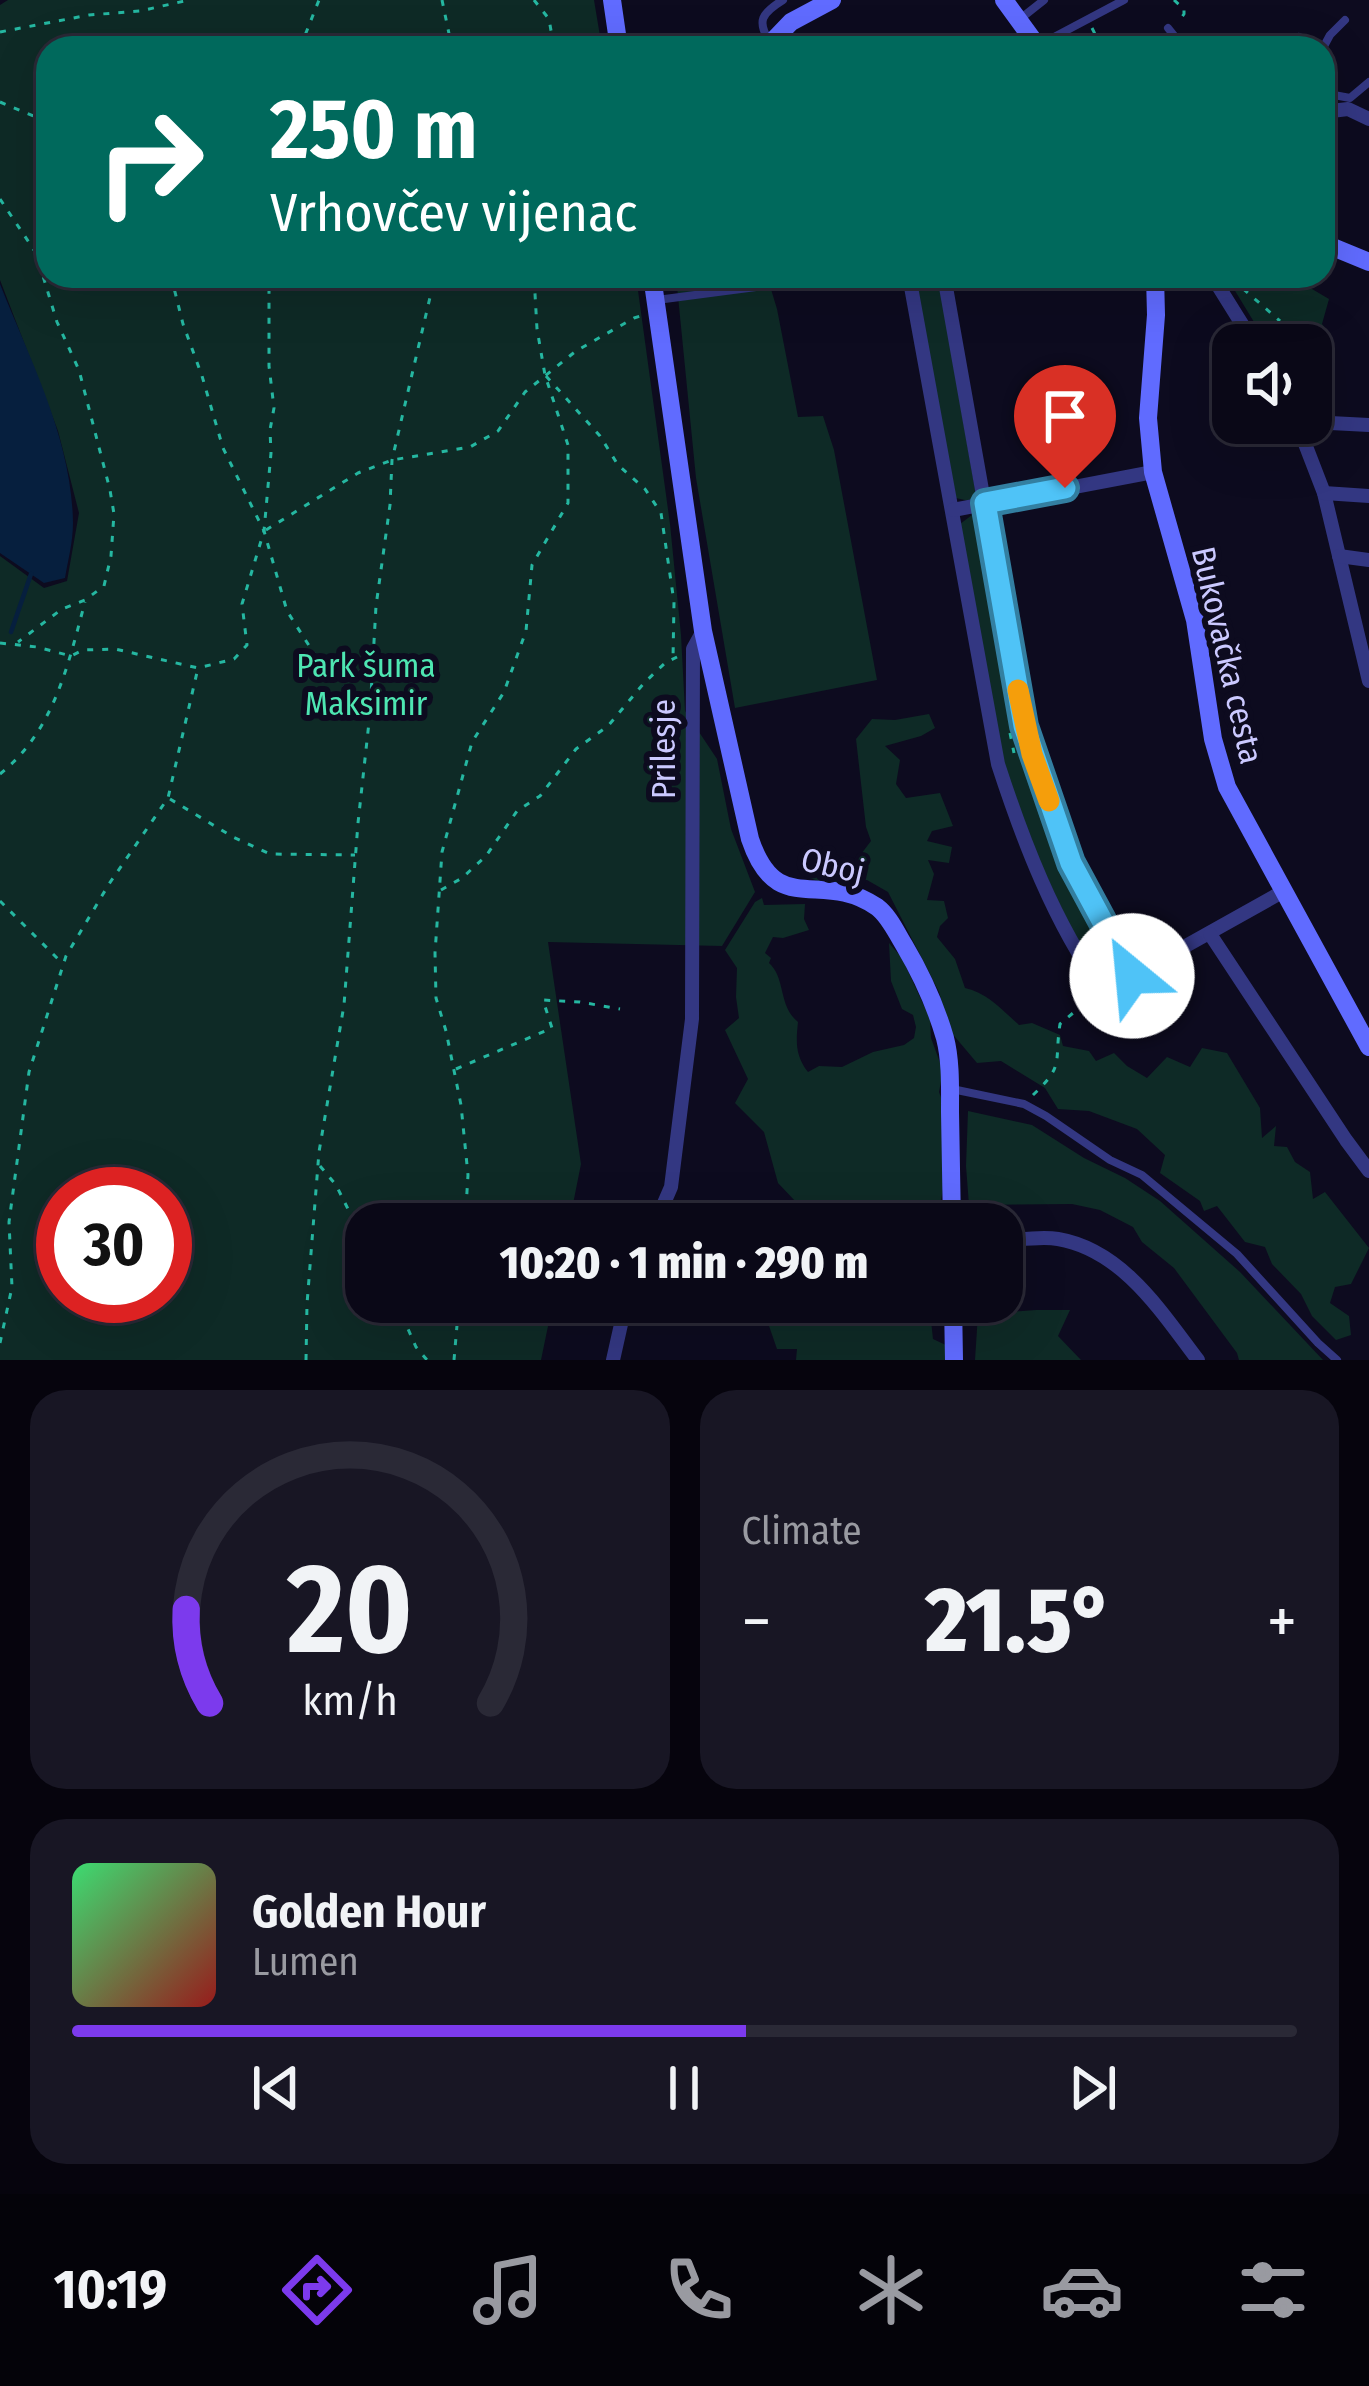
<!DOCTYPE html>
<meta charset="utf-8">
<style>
:root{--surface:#0a0817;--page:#181624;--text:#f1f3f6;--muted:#999aa1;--line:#2a2936;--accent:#7c3aed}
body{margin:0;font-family:"Fira Sans Condensed",sans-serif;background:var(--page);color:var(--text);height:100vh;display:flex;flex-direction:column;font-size:45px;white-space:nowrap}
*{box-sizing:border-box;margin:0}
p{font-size:39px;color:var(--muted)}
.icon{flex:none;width:66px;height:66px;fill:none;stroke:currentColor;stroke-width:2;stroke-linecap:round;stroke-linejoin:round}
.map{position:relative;height:1360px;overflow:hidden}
.details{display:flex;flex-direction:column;gap:30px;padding:30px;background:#06040d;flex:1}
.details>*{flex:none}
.hud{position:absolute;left:36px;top:36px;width:1299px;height:252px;border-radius:36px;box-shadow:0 12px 48px #0002,0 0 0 3px var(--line);background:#00695c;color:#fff;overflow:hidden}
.buttons{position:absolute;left:1212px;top:324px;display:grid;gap:24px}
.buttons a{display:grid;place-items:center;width:120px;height:120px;border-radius:24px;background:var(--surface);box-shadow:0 12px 48px #0002,0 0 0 3px var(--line);font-size:60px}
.speed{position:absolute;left:36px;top:1167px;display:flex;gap:24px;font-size:60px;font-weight:700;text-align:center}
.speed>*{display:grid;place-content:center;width:156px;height:156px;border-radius:50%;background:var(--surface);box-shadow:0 12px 48px #0002,0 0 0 3px var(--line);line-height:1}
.speed .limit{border:18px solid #d22;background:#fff;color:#111}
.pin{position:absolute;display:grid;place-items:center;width:102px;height:102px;color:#fff;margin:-123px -51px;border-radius:50% 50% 50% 0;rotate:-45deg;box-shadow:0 0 12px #0007}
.pin .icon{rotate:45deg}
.me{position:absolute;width:132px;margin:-66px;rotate:332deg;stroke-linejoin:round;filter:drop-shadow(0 0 9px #0008)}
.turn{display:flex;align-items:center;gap:42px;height:252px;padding:0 36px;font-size:54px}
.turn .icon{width:156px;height:156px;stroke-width:2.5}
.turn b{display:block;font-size:84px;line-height:102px}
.big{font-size:90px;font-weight:800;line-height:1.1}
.details .tile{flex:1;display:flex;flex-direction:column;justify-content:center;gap:18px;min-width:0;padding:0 42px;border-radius:36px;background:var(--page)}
.details .dial{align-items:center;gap:0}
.dial svg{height:312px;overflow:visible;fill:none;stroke:var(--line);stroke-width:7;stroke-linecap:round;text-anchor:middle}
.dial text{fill:var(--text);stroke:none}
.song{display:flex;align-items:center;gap:36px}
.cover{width:144px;height:144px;border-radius:18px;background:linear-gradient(135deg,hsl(140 70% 55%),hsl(0 70% 35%))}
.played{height:12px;border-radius:6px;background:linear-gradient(90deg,var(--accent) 55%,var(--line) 55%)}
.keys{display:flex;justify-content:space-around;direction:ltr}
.heat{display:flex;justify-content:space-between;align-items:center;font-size:66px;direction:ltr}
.details .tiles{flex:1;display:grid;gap:30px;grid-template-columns:1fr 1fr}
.tile:last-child{grid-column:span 2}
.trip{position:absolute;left:345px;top:1203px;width:678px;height:120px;border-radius:36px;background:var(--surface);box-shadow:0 12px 48px #0002,0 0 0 3px var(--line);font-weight:800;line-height:120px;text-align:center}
.tab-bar{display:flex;height:192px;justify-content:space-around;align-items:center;background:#040309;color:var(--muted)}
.tab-bar .icon{width:84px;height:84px}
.tab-bar .current{color:var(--accent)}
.tab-bar b{font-size:54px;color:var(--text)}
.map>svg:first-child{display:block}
.green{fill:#0e2a26;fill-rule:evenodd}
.water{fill:#061f3e}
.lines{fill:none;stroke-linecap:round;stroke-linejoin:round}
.stream{stroke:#061f3e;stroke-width:4.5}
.path{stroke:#25b7a1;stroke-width:3;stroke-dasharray:6 9;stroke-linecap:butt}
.lane{stroke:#333782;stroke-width:8}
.street{stroke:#333782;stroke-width:14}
.secondary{stroke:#606bff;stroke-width:18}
.route-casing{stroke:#337fa1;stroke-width:30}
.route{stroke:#4fc3f7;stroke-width:21}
.slow{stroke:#f59e0b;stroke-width:21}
.labels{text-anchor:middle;stroke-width:12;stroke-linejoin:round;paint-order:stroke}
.street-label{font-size:33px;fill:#cbc9ff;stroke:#0d0b1f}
.park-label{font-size:33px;fill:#4ee6b2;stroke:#0d0b1f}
</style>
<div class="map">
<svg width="1369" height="1360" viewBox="0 0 1369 1360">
<rect width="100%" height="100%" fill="#0d0b1f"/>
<g class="green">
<path d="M 8,0 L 594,0 L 602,48 L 48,48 L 48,276 L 636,276 L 670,524 L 681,635 L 685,711 L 717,759 L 731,829 L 755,892 L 722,946 L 548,942 L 581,1164 L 569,1224 L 366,1224 L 366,1302 L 553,1302 L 541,1360 L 0,1360 L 0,556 L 44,588 L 67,581 L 79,513 L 58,431 L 0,280 L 0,5 ZM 63,1194 L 165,1194 L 165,1296 L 63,1296 Z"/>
<polygon points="676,276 767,276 777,309 798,417 823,416 834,450 877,680 735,708 696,478"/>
<polygon points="914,276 938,276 976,495 969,501 956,498"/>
<polygon points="1226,276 1290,276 1329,299 1322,324 1331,335 1334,351 1312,378 1311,345 1268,345"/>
<path d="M 972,515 L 980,518 L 1028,757 C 1050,832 1081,895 1117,964 L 1117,972 L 1108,979 L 1099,977 L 1066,918 L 1028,836 L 1005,768 L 960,524 Z"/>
<path d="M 929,714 L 935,728 L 921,736 L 885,746 L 900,760 L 896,784 L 906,798 L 940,793 L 953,826 L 932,831 L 927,841 L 952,847 L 949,863 L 928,860 L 934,874 L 927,900 L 944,901 L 948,918 L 940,926 L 937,937 L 955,959 L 965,988 C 988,993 1002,1010 1019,1025 L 1032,1023 L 1060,1035 L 1063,1046 L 1089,1051 L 1096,1061 L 1114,1053 L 1127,1066 L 1147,1078 L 1167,1057 L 1190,1067 L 1202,1048 L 1227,1053 L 1260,1108 L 1262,1138 L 1276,1126 L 1274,1146 L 1287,1147 L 1295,1162 L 1310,1172 L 1313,1199 L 1325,1192 L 1369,1248 L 1351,1284 L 1335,1287 L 1330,1303 L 1349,1316 L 1351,1335 L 1336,1340 L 1312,1316 L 1301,1294 L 1272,1264 L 1265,1247 L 1245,1242 L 1217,1206 L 1204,1211 L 1200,1201 L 1160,1173 L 1165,1155 L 1137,1129 L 1089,1111 L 1058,1109 L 1045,1088 L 1001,1061 L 977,1063 L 950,1031 L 939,992 L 888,892 L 867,880 L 827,884 L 807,877 L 829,867 L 855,862 L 871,841 L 866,827 L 856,739 L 872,719 L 895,720 Z"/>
<path d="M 762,898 L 764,905 L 805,904 L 804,919 L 809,930 L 783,938 L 773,937 L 765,953 L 771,958 L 769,963 C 786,978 778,1006 798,1022 C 796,1041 795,1056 808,1072 L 819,1066 L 842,1067 L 873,1052 L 904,1045 L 914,1038 L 916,1027 L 913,1015 L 902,1009 L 891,981 L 889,943 L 902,958 L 930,1019 L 931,1038 L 943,1071 L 939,1092 L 945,1108 L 949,1153 L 937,1224 L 792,1224 L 796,1202 L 778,1183 L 764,1132 L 735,1103 L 748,1079 L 725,1030 L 739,1018 L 736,997 L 737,968 L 725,950 L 755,902 Z"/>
<polygon points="968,1111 1032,1125 1084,1158 1125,1178 1160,1201 1240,1272 1323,1360 1239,1360 1237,1353 1174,1268 1142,1242 1133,1227 1100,1210 1072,1204 969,1205 966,1166"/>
<polygon points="774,1302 929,1302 933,1339 950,1347 951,1360 796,1360 797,1349 777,1349 768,1323"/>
<polygon points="1036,1310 1070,1310 1058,1336 1081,1360 975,1360 978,1314"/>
</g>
<path class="water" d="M 0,284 C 30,360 72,439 73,523 C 73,542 68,560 65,578 L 44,583 L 0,553 Z"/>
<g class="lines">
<polyline class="stream" points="11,632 31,574"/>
<g class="path">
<polyline points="442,0 452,48"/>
<polyline points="534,0 549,19 554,48"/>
<polyline points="1174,0 1184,9 1184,14 1179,21"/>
<polyline points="1092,28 1102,48"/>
<polyline points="0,32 89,15 140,11 189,0"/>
<polyline points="300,48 319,0"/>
<polyline points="0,102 48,122"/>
<polyline points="0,199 36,253 57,322 79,370 110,490 114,514 111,556 104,586 85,600 62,609 18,642"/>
<polyline points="171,276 183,324 202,376 223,448 264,531 287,611 322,666 367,710"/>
<polyline points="1232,279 1280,321"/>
<polyline points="546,376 600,436 618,465 645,489 661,513 674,602 673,659"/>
<polyline points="266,530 358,473 392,460 470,447 498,431 525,392 576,351 634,318 644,315"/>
<polyline points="0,643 37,647 71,656 83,650 115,649 198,668 234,659 247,645 242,604 264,531 271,453 270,430 274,408 269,366 269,276"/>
<polyline points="1010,733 1014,753"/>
<path d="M 0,774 C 54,731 68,665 85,602"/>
<polyline points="170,799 233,837 270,854 355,855"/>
<polyline points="441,890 462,878 486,856 517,811 540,796 576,749 608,726 644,683 665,663 679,656"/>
<polyline points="0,901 62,963"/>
<polyline points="456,1069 552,1028 543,1000 580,1002 620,1009"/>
<path d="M 1033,1095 C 1065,1065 1054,1063 1060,1024 L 1092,997"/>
<polyline points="320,1166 336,1185 366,1245"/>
<polyline points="465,1224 468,1175 461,1105 446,1031 436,998 435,953 442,852 472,742 504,692 526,631 532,565 568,503 568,445 545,375 537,329 534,276"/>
<polyline points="396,1302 416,1347 427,1360"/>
<polyline points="0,1343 12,1287 9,1222 29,1072 66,956 109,884 168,798 198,668"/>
<polyline points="306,1360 307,1304 319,1152 344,1005 358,823 370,713 376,606 390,505 392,460 435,276"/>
<polyline points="454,1360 459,1302"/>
</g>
<g class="lane">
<polyline points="1020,19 1044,0"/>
<polyline points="1168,28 1184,48"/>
<polyline points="1299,37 1317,48"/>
<path d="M 770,42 C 756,21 762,13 783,0"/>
<polyline points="1039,45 1124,0"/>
<polyline points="1323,48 1330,35 1345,20"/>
<polyline points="1323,93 1350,98 1369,82"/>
<polyline points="657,300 756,287"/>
<polyline points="952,1089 1024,1104 1046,1116 1110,1160 1142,1175 1237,1254 1318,1343 1337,1360"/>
</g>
<g class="street">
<polyline points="1323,112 1348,109 1369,119"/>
<path d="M 909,276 L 998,764 C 1023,841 1054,922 1101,988 L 1132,976 L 1284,891"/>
<polyline points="944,276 1024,726 1071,863 1132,976"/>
<polyline points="1212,276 1255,345"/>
<polyline points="1311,422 1369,425"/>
<polyline points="1297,423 1324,493 1369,681"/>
<polyline points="1324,493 1369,496"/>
<polyline points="953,510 1153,472"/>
<polyline points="1339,556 1369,560"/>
<polyline points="1210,934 1346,1140 1369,1171"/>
<polyline points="655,1224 671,1187 692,1019 693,649 703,631"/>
<path d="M 1002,1241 C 1020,1240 1040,1236 1058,1239 C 1123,1250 1162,1313 1198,1360"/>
<polyline points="708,1302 709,1317"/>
<polyline points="613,1360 626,1302"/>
</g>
<g class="secondary">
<polyline points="612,0 619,48"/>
<polyline points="1004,0 1039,48"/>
<polyline points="766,48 791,22 832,0"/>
<polyline points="1323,243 1369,262"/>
<path d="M 652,276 L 703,631 L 750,839 C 777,920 821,868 877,907 C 889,916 896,932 904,945 C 920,972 936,1007 945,1038 C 951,1061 950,1089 950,1112 C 951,1150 951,1187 952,1224"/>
<polyline points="1155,276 1156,315 1148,418 1153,472 1195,620 1213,739 1227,787 1369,1047"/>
<polyline points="953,1302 954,1360"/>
</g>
</g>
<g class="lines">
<g class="route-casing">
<polyline id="route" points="1065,488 985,503 1024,726 1071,863 1132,976"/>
</g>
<use href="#route" class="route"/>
<polyline class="slow" points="1018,690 1032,754 1049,801"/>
</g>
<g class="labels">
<g class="street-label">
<text transform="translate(1228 655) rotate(77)" y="12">Bukovačka cesta</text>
<text transform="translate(663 749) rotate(-90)" y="12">Prilesje</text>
<text transform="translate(833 865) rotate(13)" y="12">Oboj</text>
</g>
<g class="park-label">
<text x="366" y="677">Park šuma<tspan x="366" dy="38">Maksimir</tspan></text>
</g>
</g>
</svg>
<div class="buttons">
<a><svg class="icon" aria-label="sound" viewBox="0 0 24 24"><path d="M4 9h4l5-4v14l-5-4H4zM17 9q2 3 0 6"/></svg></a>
</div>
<div class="speed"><div class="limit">30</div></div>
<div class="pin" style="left:1065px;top:488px;background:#d93025"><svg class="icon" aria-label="arrive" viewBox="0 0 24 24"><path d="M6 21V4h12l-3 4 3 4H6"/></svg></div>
<svg class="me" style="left:1132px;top:976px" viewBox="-20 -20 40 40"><circle r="19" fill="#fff"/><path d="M0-13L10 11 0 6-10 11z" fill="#4fc3f7"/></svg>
<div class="trip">10:20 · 1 min · 290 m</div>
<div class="hud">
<div class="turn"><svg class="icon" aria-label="right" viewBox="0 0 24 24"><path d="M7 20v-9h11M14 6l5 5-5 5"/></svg><div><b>250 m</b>Vrhovčev vijenac</div></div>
</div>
</div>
<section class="details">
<div class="tiles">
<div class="tile dial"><svg viewBox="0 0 100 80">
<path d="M14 69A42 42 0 1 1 86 69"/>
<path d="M14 69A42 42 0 0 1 8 45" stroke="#7c3aed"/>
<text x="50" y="56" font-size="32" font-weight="700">20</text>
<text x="50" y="72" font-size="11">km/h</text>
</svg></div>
<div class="tile"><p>Climate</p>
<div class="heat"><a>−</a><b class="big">21.5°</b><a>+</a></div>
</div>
<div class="tile">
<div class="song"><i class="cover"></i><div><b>Golden Hour</b><p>Lumen</p></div></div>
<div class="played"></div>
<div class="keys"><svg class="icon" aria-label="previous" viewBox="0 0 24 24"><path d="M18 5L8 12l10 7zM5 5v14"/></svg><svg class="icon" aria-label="pause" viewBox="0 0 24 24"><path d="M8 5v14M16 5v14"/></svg><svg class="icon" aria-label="next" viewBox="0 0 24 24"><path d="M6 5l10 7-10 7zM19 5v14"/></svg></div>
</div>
</div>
</section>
<nav class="tab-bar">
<b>10:19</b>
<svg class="icon current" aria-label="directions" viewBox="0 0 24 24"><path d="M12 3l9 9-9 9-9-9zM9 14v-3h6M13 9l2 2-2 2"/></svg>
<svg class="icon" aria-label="music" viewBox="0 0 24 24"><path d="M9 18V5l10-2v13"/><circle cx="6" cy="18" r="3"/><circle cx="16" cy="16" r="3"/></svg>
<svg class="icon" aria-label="phone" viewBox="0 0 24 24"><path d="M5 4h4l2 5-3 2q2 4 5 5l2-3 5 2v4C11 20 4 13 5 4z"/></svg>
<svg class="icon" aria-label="climate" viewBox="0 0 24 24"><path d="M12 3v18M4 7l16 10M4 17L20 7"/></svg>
<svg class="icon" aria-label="car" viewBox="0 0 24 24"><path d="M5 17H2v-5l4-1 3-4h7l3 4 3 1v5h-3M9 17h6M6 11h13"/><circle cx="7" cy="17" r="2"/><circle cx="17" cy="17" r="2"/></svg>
<svg class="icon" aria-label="filters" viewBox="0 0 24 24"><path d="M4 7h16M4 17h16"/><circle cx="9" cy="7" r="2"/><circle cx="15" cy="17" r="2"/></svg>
</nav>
